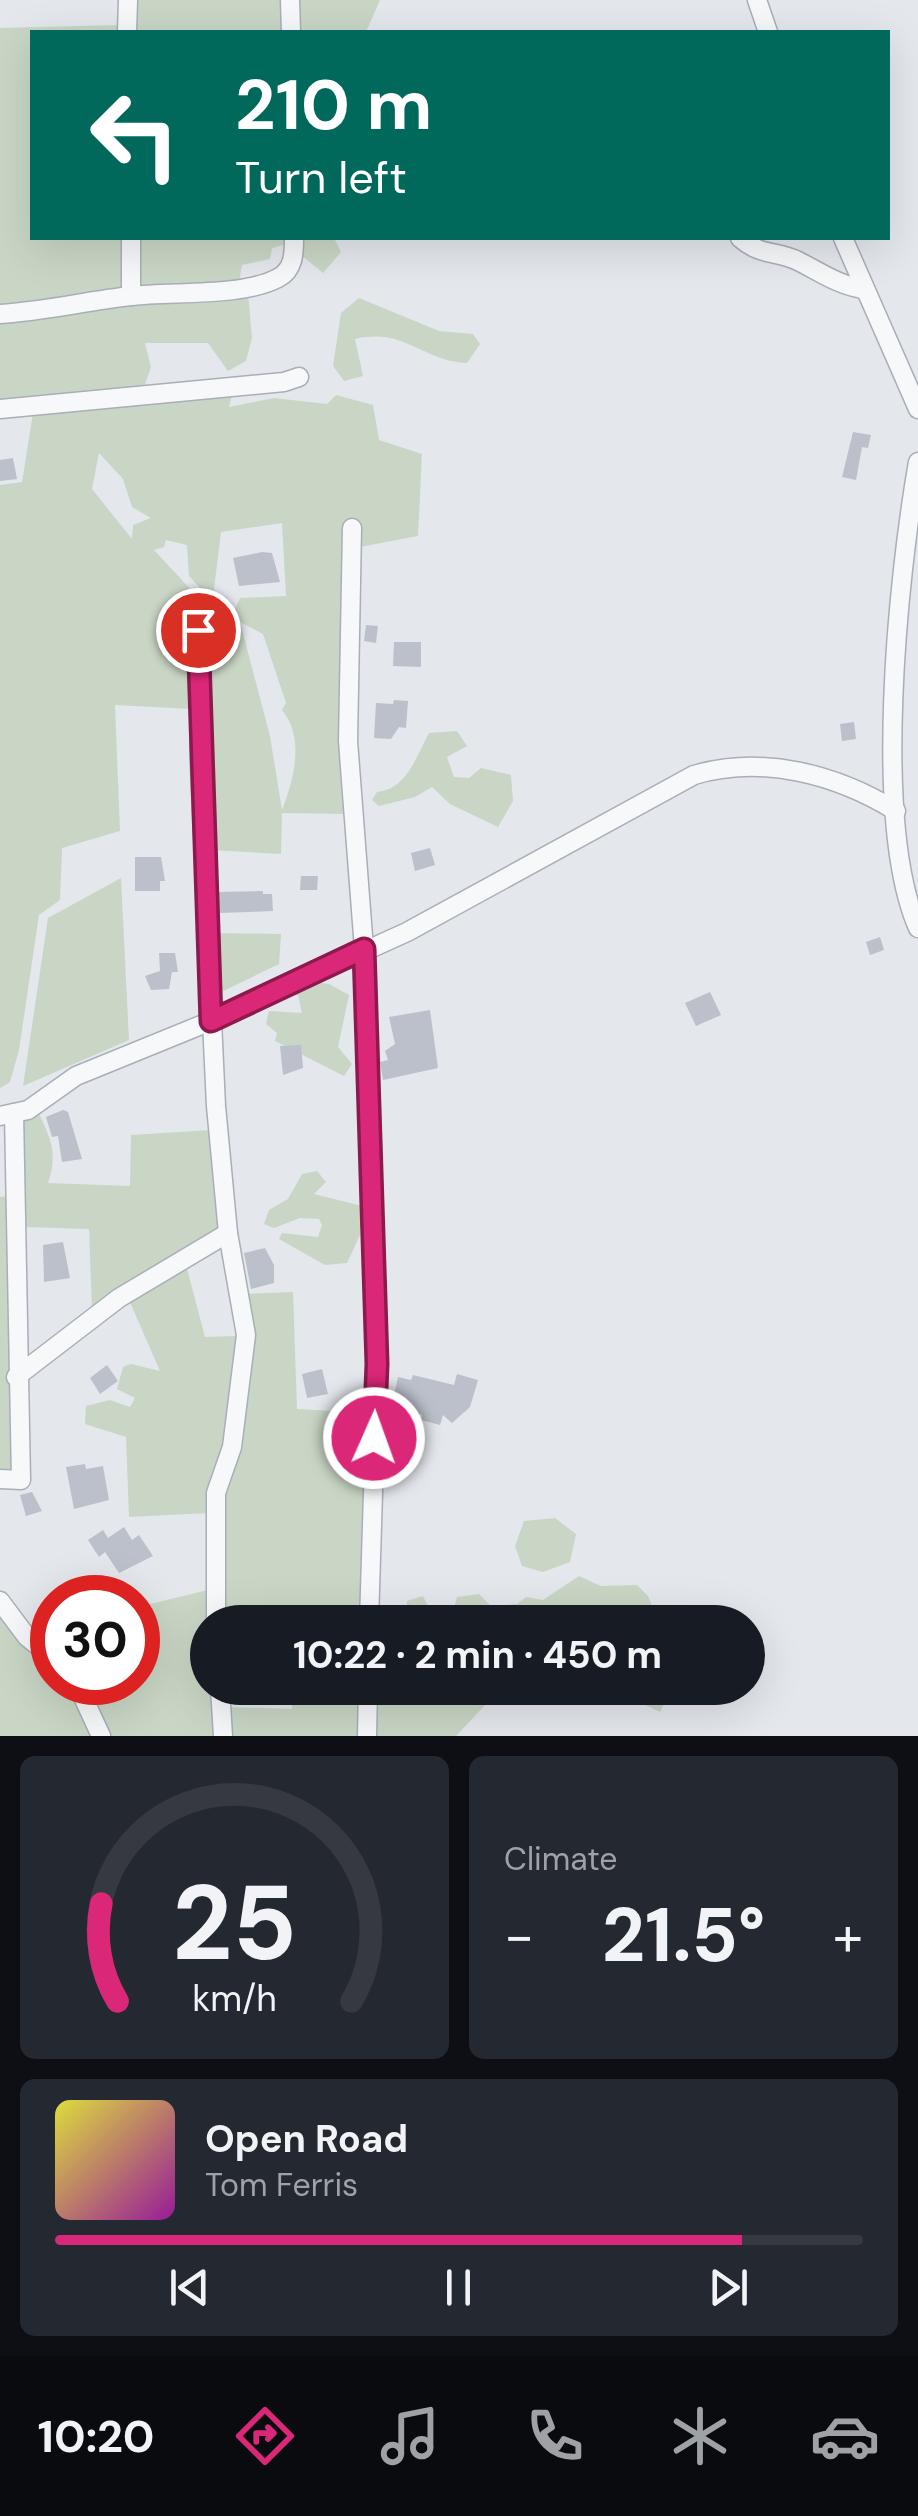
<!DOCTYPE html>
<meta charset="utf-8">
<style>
:root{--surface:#171b24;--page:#242831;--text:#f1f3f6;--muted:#9ea1a6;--line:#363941;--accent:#db2777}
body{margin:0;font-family:"DM Sans",sans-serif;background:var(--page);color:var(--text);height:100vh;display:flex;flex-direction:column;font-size:38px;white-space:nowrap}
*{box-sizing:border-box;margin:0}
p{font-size:32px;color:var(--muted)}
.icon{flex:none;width:55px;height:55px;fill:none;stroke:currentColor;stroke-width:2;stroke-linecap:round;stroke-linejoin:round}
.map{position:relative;height:1736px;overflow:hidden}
.details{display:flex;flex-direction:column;gap:20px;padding:20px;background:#0d0f14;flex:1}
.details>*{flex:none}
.banner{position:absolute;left:30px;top:30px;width:860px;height:210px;border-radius:0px;box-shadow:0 10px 40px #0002;background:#00695c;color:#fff;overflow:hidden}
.speed{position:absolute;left:30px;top:1575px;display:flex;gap:20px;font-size:50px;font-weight:700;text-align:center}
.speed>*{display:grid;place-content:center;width:130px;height:130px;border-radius:50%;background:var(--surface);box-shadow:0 10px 40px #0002;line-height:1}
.speed .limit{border:15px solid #d22;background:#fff;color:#111}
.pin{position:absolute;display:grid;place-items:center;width:85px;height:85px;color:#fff;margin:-42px;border:5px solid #fff;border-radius:50%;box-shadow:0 2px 10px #0007}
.me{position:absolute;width:110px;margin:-55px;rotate:2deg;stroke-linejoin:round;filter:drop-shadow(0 0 8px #0008)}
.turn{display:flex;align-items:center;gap:35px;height:210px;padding:0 40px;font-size:45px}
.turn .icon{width:130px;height:130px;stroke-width:2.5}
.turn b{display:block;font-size:70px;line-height:85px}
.big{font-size:75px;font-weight:700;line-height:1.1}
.details .widget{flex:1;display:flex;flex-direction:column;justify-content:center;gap:15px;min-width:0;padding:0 35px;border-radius:15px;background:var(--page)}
.details .dial{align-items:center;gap:0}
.dial svg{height:260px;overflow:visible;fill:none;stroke:var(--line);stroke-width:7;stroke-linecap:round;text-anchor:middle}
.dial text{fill:var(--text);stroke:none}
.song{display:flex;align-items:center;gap:30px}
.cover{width:120px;height:120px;border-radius:15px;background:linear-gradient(135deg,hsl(60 70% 55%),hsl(300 70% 35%))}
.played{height:10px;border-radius:5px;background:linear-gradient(90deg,var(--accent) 85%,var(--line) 85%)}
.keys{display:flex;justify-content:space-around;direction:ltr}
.heat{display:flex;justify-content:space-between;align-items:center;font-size:55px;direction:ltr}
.details .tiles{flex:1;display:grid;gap:20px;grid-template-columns:1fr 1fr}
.widget:last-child{grid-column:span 2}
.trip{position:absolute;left:190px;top:1605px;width:575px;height:100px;border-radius:50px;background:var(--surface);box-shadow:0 10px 40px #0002;font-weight:700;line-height:100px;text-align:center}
.tab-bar{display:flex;height:160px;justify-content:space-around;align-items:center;background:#090b0e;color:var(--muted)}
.tab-bar .icon{width:70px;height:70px}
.tab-bar .selected{color:var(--accent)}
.tab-bar b{font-size:45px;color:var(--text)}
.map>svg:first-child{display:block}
.green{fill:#c9d6c5;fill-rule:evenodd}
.building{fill:#bbc0ca}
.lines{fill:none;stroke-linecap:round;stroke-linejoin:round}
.minor-casing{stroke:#a9aeb7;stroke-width:21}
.minor{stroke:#f7f8fa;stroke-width:18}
.route-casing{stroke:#8e194d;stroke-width:25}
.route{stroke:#db2777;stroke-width:18}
</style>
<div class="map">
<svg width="918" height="1736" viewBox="0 0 918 1736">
<rect width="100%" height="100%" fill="#e4e7ec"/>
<g class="green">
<rect x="136" y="0" width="147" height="32"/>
<polygon points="299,0 380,0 366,32 300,32"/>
<polygon points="119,25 119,32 32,32 32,238 123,238 125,288 0,309 0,28"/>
<polygon points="135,238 286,238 286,244 272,248 270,259 242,265 239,282 137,291"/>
<polygon points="302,238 334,238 341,252 323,273 301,255"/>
<polygon points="248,293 252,338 246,361 228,371 208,343 145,343 151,367 143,390 0,402 0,321"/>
<path d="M 359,298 L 439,331 L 473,334 L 480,344 L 467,363 C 424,362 404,327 355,339 L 363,376 L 344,381 L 333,366 L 341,313 Z"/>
<path d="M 233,391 L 229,407 L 274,398 L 327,404 L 336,395 L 373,405 L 379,440 L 422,454 L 418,536 L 360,547 L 357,524 L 345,523 L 347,814 L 282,813 L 281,854 L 210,850 L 204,682 L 240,598 L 286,596 L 282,523 L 221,532 L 214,589 L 221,598 L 192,709 L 115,705 L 120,831 L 62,848 L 60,900 L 39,915 L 19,1050 L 10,1082 L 0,1088 L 0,485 L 22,482 L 33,413 ZM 99,453 L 123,479 L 132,507 L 151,518 L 133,525 L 132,539 L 92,489 ZM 166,540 L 187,545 L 189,576 L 199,587 L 194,593 L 154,550 L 164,547 ZM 240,622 L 263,634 L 286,703 L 282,710 C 305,737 294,780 282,810 L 270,736 Z"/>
<path d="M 457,731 L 467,746 L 447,757 L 454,777 L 469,778 L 481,768 L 511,775 L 513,801 L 498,827 L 450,804 L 432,787 L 415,797 L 379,806 L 372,800 L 377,792 C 407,789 416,757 429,733 Z"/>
<polygon points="121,878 129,1040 23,1086 48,918"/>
<polygon points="213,933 281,934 279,964 213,996"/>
<polygon points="279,977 329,984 349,995 338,1047 352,1064 344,1076 275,1041 277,1033 266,1024 269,1011 302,1013 298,995 278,998 260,986"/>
<path d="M 37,1110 C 51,1138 58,1153 48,1183 L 130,1186 L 131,1135 L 211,1130 L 222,1223 L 218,1231 L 130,1281 L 92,1309 L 89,1229 L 24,1227 L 20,1114 Z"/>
<polygon points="317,1171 326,1182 314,1194 362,1206 360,1235 347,1263 325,1265 279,1239 282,1233 318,1237 322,1225 319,1219 300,1218 274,1228 264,1224 269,1210 288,1199 302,1174"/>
<polygon points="12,1196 9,1370 15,1474 0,1471 0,1197"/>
<polygon points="186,1265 205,1337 237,1336 228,1445 209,1513 129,1517 126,1437 85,1424 86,1406 110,1400 130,1407 135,1398 117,1389 123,1367 131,1364 160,1371 129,1300"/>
<polygon points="293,1292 297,1409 367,1413 363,1622 223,1622 222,1498 239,1457 251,1372 250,1331 242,1294"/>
<polygon points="555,1518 576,1534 570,1562 543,1572 522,1566 515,1546 524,1521"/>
<polygon points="579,1576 601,1586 637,1585 648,1596 659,1622 377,1622 377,1604 406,1612 407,1601 423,1596 431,1612 451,1619 457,1597 479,1594 491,1606 517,1604 526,1597 543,1600"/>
<polygon points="208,1590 208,1688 215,1688 217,1736 110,1736 86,1683 138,1682 138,1607"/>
<polygon points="0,1618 13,1635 52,1670 52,1682 66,1683 87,1717 91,1736 0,1736"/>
<polygon points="292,1688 362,1688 362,1736 231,1736 228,1707 292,1709"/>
<polygon points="376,1688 501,1688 456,1736 374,1736"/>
<polygon points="577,1688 671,1688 660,1712 626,1696"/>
</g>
<g class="building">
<polygon points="853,432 871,435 868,448 862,447 856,480 842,477"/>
<polygon points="13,458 17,479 0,481 0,460"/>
<polygon points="262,552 272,553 280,582 239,586 233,558"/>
<polygon points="366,625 378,626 376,643 364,641"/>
<polygon points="394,642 421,642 421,667 393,666"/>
<polygon points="394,700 408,701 406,728 399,727 391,739 374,738 376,703 393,704"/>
<polygon points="854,722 856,739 842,741 840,724"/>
<polygon points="430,848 435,865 415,871 411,853"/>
<polygon points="135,857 161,857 165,881 160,881 160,891 135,891"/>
<polygon points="301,876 318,876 317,890 300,890"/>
<polygon points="263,891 263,894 272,894 273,911 219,913 218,892"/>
<polygon points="880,937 884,950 870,955 866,942"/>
<polygon points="159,953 175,953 178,972 172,972 169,989 151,990 145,976 160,971"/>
<polygon points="710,992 721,1015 696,1026 685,1003"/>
<polygon points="430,1010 438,1068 383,1080 380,1062 388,1060 385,1051 395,1044 389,1017"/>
<polygon points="301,1045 303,1068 283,1075 280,1046"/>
<polygon points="63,1110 68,1112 82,1159 62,1162 58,1136 52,1137 46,1117"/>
<polygon points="63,1242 70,1278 44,1282 43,1245"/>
<polygon points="265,1248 274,1265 274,1283 251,1289 244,1253"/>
<polygon points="107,1365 118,1381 100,1394 90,1378"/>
<polygon points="322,1369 328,1394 307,1398 302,1374"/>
<polygon points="457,1374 478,1380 470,1407 452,1423 443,1415 440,1425 421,1420 422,1415 392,1404 398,1377 411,1380 413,1375 454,1385"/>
<polygon points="85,1464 86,1469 103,1466 109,1500 74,1509 66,1467"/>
<polygon points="32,1492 42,1511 26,1516 20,1495"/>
<polygon points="124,1527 132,1540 139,1535 153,1556 119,1573 105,1552 99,1557 88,1540 103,1530 108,1538"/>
</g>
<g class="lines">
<g class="minor-casing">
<g id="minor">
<polyline points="290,0 291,32"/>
<polyline points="757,0 768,32"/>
<polyline points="127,32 128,0"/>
<polyline points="131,238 131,296"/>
<path d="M 740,238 C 762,257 776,250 798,261 C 820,272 838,285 863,289"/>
<polyline points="843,238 918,409"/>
<path d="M 0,314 C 44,311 87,301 131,296 C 173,291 242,297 278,278 C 294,270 294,253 294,238"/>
<polyline points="0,409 284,382 299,377"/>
<path d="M 918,462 C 898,577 872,823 918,928"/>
<polyline points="352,528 348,741 364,949 377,1364 369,1622"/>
<polyline points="198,630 200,766 216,1106 228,1233 246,1335 232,1447 216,1493 216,1622"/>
<path d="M 0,1116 L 28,1110 L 76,1076 L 211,1021 L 407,932 L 694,775 C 763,755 836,774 896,811"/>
<polyline points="16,1377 119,1298 228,1233"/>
<polyline points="0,1479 21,1480 14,1113"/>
<polyline points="0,1601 27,1637 52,1657"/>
<polyline points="76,1682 101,1736"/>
<polyline points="220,1688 223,1736"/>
<polyline points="367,1736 368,1688"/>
</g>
</g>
<use href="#minor" class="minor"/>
</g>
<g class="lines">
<g class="route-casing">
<polyline id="route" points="198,630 211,1021 364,949 377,1364 374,1438"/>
</g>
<use href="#route" class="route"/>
</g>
</svg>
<div class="speed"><div class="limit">30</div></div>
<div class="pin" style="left:198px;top:630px;background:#d93025"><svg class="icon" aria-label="arrive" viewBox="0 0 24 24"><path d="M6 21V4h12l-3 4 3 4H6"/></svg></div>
<svg class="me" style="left:374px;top:1438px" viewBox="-20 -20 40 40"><circle r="17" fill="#db2777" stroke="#fff" stroke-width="3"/><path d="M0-11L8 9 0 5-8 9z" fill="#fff"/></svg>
<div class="trip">10:22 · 2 min · 450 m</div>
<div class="banner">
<div class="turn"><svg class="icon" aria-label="left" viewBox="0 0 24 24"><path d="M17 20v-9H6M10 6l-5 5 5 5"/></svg><div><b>210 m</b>Turn left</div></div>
</div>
</div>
<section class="details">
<div class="tiles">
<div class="widget dial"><svg viewBox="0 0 100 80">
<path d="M14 69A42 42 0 1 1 86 69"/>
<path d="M14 69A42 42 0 0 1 9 39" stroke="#db2777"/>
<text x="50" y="56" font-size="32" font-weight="700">25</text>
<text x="50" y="72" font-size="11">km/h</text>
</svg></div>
<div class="widget"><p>Climate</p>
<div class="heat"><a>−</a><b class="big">21.5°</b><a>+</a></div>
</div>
<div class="widget">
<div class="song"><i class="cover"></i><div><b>Open Road</b><p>Tom Ferris</p></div></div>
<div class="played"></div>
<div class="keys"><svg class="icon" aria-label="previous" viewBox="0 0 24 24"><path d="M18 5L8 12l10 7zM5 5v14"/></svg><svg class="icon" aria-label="pause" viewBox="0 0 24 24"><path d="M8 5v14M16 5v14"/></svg><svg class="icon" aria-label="next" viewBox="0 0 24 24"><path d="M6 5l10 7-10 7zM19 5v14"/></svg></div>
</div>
</div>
</section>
<nav class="tab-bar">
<b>10:20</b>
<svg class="icon selected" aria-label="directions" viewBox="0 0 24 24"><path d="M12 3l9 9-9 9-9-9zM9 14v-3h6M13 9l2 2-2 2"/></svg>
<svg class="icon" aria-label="music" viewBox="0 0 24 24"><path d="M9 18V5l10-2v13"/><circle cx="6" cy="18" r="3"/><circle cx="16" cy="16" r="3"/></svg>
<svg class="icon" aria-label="phone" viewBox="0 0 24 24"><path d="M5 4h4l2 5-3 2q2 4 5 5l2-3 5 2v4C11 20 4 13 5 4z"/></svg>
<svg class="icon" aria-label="climate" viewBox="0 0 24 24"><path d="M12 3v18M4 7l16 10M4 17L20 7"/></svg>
<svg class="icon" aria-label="car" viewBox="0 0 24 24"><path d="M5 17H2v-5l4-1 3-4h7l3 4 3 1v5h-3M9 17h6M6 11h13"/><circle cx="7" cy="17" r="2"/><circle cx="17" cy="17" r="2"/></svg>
</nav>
